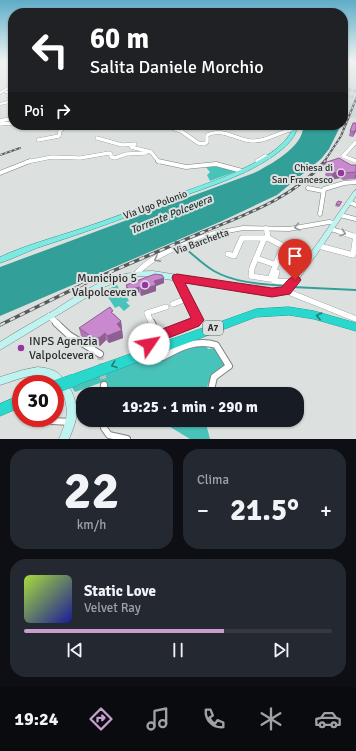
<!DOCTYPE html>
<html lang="it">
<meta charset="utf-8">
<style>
:root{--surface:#171b24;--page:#242831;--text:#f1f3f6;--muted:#9ea1a6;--line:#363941;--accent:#c89ece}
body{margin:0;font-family:Signika,sans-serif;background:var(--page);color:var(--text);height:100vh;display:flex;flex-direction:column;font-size:15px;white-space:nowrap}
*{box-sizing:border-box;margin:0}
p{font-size:13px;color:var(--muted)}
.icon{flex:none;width:22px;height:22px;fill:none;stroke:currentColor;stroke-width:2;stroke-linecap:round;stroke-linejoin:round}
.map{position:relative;height:439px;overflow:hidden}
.panel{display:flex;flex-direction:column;gap:10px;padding:10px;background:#0d0f14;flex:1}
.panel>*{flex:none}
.guide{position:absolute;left:8px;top:8px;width:340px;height:122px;border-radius:16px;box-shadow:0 1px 3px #0004;background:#202124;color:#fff;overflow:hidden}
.speed{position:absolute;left:12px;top:375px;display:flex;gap:8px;font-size:20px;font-weight:700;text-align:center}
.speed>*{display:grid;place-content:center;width:52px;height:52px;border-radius:50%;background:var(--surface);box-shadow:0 1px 3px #0004;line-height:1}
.speed .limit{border:6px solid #d22;background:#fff;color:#111}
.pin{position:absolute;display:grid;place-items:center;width:34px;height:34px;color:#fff;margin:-41px -17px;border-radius:50% 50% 50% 0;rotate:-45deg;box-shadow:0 0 4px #0007}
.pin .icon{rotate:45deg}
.me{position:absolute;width:44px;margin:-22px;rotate:57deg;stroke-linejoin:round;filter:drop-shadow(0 0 3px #0008)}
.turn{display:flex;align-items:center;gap:14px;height:84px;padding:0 16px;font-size:18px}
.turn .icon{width:52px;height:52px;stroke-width:2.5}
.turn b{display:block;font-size:28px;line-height:34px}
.then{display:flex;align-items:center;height:38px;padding:0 16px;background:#0003;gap:8px;font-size:15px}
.big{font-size:30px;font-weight:700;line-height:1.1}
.panel .card{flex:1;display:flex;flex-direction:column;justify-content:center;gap:6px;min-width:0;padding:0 14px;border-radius:16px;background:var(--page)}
.panel .dial{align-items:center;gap:0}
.dial b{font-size:52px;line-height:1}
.song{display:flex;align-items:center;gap:12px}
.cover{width:48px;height:48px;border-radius:6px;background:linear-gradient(135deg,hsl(80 70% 55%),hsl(240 70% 35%))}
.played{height:4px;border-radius:2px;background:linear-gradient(90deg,var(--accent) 65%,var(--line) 65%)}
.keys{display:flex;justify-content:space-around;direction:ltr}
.heat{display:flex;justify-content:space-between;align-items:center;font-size:22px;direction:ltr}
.panel .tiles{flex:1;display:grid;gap:10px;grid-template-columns:1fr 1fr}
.card:last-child{grid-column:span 2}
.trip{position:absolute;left:76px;top:387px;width:228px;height:40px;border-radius:16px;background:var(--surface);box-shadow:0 1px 3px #0004;font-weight:700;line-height:40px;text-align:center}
.dock{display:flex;height:64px;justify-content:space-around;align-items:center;background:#090b0e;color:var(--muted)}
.dock .icon{width:28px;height:28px}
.dock .current{color:var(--accent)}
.dock b{font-size:18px;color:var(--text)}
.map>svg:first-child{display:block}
.built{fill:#c8d7d5}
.green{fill:#48c3ba}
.water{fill:#32a098}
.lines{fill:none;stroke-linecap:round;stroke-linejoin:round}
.stream-far1{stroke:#32a098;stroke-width:1}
.stream{stroke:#32a098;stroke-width:2}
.street-tunnel-far1{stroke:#b9bdbc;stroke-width:2.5;stroke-dasharray:2.5 1.5;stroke-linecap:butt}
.street-tunnel{stroke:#b9bdbc;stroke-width:6;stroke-dasharray:6 3.5;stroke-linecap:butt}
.secondary-tunnel{stroke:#b9bdbc;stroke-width:3.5;stroke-dasharray:3.5 1.5;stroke-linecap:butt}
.street-far4-casing{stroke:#7d8282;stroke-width:3}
.street-far3-casing{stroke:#7d8282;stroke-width:4}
.street-far2-casing{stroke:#7d8282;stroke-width:5}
.street-far1-casing{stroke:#7d8282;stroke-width:6}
.street-casing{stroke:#7d8282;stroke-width:8}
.secondary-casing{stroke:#7d8282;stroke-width:1}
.primary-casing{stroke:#299c95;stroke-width:1}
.highway-casing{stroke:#299c95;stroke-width:1}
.street-far4{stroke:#fff;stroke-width:2.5}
.street-far3{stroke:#fff;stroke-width:3.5}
.street-far2{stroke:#fff;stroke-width:4}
.street-far1{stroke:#fff;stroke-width:5.5}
.street{stroke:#fff;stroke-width:6}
.secondary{fill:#bef3f0;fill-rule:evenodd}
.primary{fill:#7ee8e1;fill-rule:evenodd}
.highway{fill:#28d8cd;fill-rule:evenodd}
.rail-far2-casing{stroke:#585b5b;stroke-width:2}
.rail-far1-casing{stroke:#585b5b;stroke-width:3}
.rail-casing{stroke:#585b5b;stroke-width:3.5}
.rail-far2{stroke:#dce1e0;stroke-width:1;stroke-dasharray:2.5;stroke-linecap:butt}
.rail-far1{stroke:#dce1e0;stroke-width:1.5;stroke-dasharray:4;stroke-linecap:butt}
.rail{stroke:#dce1e0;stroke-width:2;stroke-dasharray:5.5;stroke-linecap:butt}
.highway-bridge-casing{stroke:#299c95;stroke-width:13;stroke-linecap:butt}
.highway-bridge{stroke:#28d8cd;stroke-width:12}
.wall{fill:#ae76b2}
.shaded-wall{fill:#8d6091}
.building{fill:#ca89cf;stroke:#8d6091}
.oneway{stroke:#969696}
.oneway2{stroke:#2a7a76}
.route{fill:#e11d48;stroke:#92132f}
.poi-dot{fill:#95359d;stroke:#dce1e0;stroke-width:1.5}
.labels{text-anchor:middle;stroke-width:4;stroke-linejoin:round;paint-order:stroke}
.shield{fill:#dce1e0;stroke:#616463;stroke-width:1}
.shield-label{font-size:9px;font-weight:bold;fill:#2c2e2e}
.poi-label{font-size:10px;fill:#2c2e2e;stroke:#dce1e0;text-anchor:end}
.street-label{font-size:10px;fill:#2c2e2e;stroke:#dce1e0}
.water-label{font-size:11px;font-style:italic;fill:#1d3532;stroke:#dce1e0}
.near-poi-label{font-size:12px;fill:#2c2e2e;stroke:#dce1e0;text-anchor:end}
</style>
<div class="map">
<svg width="356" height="439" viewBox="0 0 356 439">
<rect width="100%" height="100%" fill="#dce1e0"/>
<polygon class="built" points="343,61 356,61 356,117 353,118 344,117"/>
<g class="green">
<polygon points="212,165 237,171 210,181 207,175 210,172 205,166"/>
<polygon points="117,285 121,292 124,291 129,301 126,302 130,306 124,311 119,306 115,308 104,291"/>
<polygon points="200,346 206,346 208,349 215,348 227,364 211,377 204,394 108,394 100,383 75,392 71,386 152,356 159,359 174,352"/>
<polygon points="162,420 205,420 210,439 190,439 162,422"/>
</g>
<path class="water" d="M 303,125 L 341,125 L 329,149 L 321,159 L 277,195 L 222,221 L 0,316 L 0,267 L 254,173 C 270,165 305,146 303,125 Z"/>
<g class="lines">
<polyline class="stream-far1" points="0,62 3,61"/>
<g class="stream">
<polyline points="173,239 179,244"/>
<path d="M 182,246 C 193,254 202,264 214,271 C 235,283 262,284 286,286"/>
<polyline points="292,287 356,290"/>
</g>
<polyline class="street-tunnel-far1" points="343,96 356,97"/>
<polyline class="street-tunnel" points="100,354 104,385"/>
<polyline class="secondary-tunnel" points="343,89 356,91"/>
<g class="street-far4-casing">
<g id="street-far4">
<polyline points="343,61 356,63"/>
<polyline points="6,92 13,93"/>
<polyline points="0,93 13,85"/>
<polyline points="9,98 13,97"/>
<polyline points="0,104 13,101"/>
</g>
</g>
<g class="street-far3-casing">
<g id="street-far3">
<polyline points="0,121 13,118"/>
<polyline points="0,124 13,123"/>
<path d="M 169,125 L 169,127 L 181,131 L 198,143 L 204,144 L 207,142 L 207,135 C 223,127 236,140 252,141 C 268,142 280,130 296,129"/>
<polyline points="202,125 208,125"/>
<polyline points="97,138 122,145 135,144 131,147 151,152 159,162"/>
<polyline points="38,140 59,136 60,131 67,125"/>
<polyline points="356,142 343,156 356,161"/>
<polyline points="257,161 265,156 269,157"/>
<polyline points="27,162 52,157 80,158 109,153 111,154 111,157 115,158 126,154 146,153"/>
</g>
</g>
<g class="street-far2-casing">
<g id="street-far2">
<polyline points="158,161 186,167 216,164 242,171"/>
<polyline points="0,173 30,161"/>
<polyline points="308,188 323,191"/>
<polyline points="349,202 356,205"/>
<polyline points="320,214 324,189 344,183 356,182"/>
<polyline points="340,215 356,219"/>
<polyline points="266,228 267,233"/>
<polyline points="331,229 344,233"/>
<polyline points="217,233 243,228 289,229 329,222 335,223"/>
</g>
</g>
<g class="street-far1-casing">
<g id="street-far1">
<polyline points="341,232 356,237"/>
<polyline points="264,239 252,268 251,276 270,279 283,246 268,238"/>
<polyline points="319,246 353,255 356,236"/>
<polyline points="228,254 234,256 242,238 268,238 267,232"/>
<polyline points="256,258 276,265"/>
<polyline points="277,272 274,281 293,282"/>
<path d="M 137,273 C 157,251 192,241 220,232"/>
<polyline points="177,278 186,299 198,320 192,324"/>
<polyline points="286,291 356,319"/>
<polyline points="173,304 186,299"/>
<polyline points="49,316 58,324"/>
<polyline points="152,324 147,313 166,307"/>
</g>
</g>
<g class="street-casing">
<g id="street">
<polyline points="56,323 69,335 100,354"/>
<polyline points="152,323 158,336"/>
<polyline points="150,346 150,342 154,338 195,323"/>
<path d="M 155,355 L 163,357 C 180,347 197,339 216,345 L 229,366 L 214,377 L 210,394"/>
<polyline points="103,394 104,385"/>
<polyline points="48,418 52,421 71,422"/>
<polyline points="103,420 104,428 109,435 127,439"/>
</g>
</g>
<g class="secondary-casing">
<g id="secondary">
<path d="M 356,190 L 356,196 L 321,248 L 289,293 L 272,295 L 261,294 L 153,277 L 139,276 L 126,278 L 104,287 L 0,350 L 0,342 C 17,331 35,321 53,311 C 87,289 111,271 153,271 L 261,288 L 272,289 L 284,288 L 317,244 L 354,191 Z"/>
<path d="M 38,367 C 47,368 59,370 63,379 L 62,382 L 59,383 C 54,381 50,377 45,376 C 30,373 14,381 0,385 L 0,377 L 23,370 Z"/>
<path d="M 67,387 L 70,388 C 80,409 78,418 69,439 L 59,439 C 67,420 70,411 62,391 L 64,388 Z"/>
</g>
</g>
<g class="primary-casing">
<path id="primary" d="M 294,125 L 298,125 C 295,142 278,153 264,162 C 234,180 199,190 166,202 C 123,219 80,234 37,248 C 24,253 12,259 0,263 L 0,257 C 26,245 53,238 80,229 C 108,220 135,209 163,199 C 195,187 285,162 294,125 Z"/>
</g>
<g class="highway-casing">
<g id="highway">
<polygon points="289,307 314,311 356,323 356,331 314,319 289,315 256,317 74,386 70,384 68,380 70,376 74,374 256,309"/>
<polygon points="21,395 21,407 0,416 0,404"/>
</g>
</g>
<use href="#street-far4" class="street-far4"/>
<use href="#street-far3" class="street-far3"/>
<use href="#street-far2" class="street-far2"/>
<use href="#street-far1" class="street-far1"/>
<use href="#street" class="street"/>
<use href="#secondary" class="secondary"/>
<use href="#primary" class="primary"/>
<use href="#highway" class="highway"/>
<g class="rail-far2-casing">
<g id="rail-far2">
<polyline points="0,155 20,148"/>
<polyline points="324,162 341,136 356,99"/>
</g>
</g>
<g class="rail-far1-casing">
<path id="rail-far1" d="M 201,233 C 244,215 294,198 325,161"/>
</g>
<g class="rail-casing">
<polyline id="rail" points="0,325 94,279 203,232"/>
</g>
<use href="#rail-far2" class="rail-far2"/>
<use href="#rail-far1" class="rail-far1"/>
<use href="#rail" class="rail"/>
<g class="highway-bridge-casing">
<polyline id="highway-bridge" points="55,387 74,380"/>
</g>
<use href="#highway-bridge" class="highway-bridge"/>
</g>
<g class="wall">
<polygon points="350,131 356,131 353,137 349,136"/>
<polygon points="324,163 351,165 356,165 356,178 354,179 343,180 340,178 331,180 325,175 326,172 322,170"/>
<polygon points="336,204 341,204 339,207 335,206"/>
<polygon points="164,283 156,286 156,291 141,296 139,292 129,296 126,291 126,285"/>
<polygon points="114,314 121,321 123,338 109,343 106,340 100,346 94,345 81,336 79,328"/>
</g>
<g class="shaded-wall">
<polygon points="356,129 356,131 353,137 354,132"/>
<polygon points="342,171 340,178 331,180 333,173"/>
<polygon points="356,173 356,178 354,179"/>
<polygon points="164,278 164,283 156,286 156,291 141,296 141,290 154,281"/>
<polygon points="139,287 139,292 129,296 129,290"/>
<polygon points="121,321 122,329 119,331 117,324"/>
<polygon points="122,330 123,338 109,343 107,336"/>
<polygon points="105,333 106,340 100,346 99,338"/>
</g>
<g class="building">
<polygon points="353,123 356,123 356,129 354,132 350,131"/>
<polygon points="339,158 351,165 356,165 356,172 345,173 342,171 333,173 327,168 330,167 324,163"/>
<polygon points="338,201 342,202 339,205 336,204"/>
<polygon points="155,274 162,275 164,278 154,281 156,285 141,290 139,287 129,290 126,285"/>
<polygon points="110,307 113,311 111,312 121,321 117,324 122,330 107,336 105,333 99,338 92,337 79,328"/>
</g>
<defs><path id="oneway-chevron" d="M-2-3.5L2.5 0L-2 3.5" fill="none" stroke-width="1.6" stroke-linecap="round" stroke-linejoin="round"/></defs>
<g class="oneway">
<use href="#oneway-chevron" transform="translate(297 227) rotate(170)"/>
<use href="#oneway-chevron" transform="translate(343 233) rotate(17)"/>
<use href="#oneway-chevron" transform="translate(157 259) rotate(152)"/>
</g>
<g class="oneway2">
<use href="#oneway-chevron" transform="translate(319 316) rotate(-167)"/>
<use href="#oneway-chevron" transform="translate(114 365) rotate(160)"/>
</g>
<linearGradient id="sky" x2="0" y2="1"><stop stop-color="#5facc8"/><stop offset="0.5" stop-color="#eff2f1"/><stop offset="1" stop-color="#eff2f1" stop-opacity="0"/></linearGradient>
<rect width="356" height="122" fill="url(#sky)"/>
<path class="route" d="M 177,274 L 272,288 L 282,287 C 287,281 291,274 299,277 L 301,280 L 290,294 L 272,297 L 185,283 L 204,320 L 199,326 L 158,342 C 154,347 152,350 145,348 L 143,344 L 149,334 L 191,318 L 172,278 L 173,275 Z"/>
<g class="poi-dot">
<circle cx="341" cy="173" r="4"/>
<circle cx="145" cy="285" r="4"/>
<circle cx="21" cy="348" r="4"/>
</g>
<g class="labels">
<rect class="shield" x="203" y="321" width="20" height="14" rx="3"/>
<g class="shield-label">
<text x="213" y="331">A7</text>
</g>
<g class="poi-label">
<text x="333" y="171">Chiesa di<tspan x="333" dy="12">San Francesco</tspan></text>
</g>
<g class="street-label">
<text transform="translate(155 204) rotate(-20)" y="4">Via Ugo Polonio</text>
<text transform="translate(201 241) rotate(-20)" y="4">Via Barchetta</text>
</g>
<g class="water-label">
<text transform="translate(171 214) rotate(-22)" y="4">Torrente Polcevera</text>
</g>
<g class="near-poi-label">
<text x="137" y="282">Municipio 5<tspan x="137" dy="14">Valpolcevera</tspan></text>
<text x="29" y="345" text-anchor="start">INPS Agenzia<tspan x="29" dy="14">Valpolcevera</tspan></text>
</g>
</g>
</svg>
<div class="speed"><div class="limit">30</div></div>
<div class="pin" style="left:295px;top:280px;background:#d93025"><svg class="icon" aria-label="arrive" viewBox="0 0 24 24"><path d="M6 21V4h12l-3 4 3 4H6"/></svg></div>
<svg class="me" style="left:149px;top:344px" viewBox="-20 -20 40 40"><circle r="19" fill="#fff"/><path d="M0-13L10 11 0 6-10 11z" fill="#e11d48"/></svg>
<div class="trip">19:25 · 1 min · 290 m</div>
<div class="guide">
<div class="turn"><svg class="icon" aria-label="left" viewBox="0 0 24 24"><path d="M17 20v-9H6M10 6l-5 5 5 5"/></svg><div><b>60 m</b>Salita Daniele Morchio</div></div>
<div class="then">Poi<svg class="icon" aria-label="right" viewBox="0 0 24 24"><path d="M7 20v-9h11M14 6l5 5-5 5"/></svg></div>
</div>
</div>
<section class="panel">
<div class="tiles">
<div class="card dial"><b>22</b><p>km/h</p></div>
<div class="card"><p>Clima</p>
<div class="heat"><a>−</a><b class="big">21.5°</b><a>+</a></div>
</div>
<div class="card">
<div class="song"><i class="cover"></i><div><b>Static Love</b><p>Velvet Ray</p></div></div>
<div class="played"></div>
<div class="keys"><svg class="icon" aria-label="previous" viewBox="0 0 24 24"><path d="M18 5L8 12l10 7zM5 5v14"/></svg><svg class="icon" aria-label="pause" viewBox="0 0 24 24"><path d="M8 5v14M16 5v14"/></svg><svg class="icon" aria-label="next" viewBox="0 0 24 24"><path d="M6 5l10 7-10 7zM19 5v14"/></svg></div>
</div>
</div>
</section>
<nav class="dock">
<b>19:24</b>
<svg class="icon current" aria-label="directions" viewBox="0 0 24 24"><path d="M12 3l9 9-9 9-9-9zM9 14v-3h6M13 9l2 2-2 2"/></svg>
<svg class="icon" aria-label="music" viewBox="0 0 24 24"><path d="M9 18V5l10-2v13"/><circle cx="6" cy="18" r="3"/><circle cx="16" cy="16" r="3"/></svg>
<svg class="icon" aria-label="phone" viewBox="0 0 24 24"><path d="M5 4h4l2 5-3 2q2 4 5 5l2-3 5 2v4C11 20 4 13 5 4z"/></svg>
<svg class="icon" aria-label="climate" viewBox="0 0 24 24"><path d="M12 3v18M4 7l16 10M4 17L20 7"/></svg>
<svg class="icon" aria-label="car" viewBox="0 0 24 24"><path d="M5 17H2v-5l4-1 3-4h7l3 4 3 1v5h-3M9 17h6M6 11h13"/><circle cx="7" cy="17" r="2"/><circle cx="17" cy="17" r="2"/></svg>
</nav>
